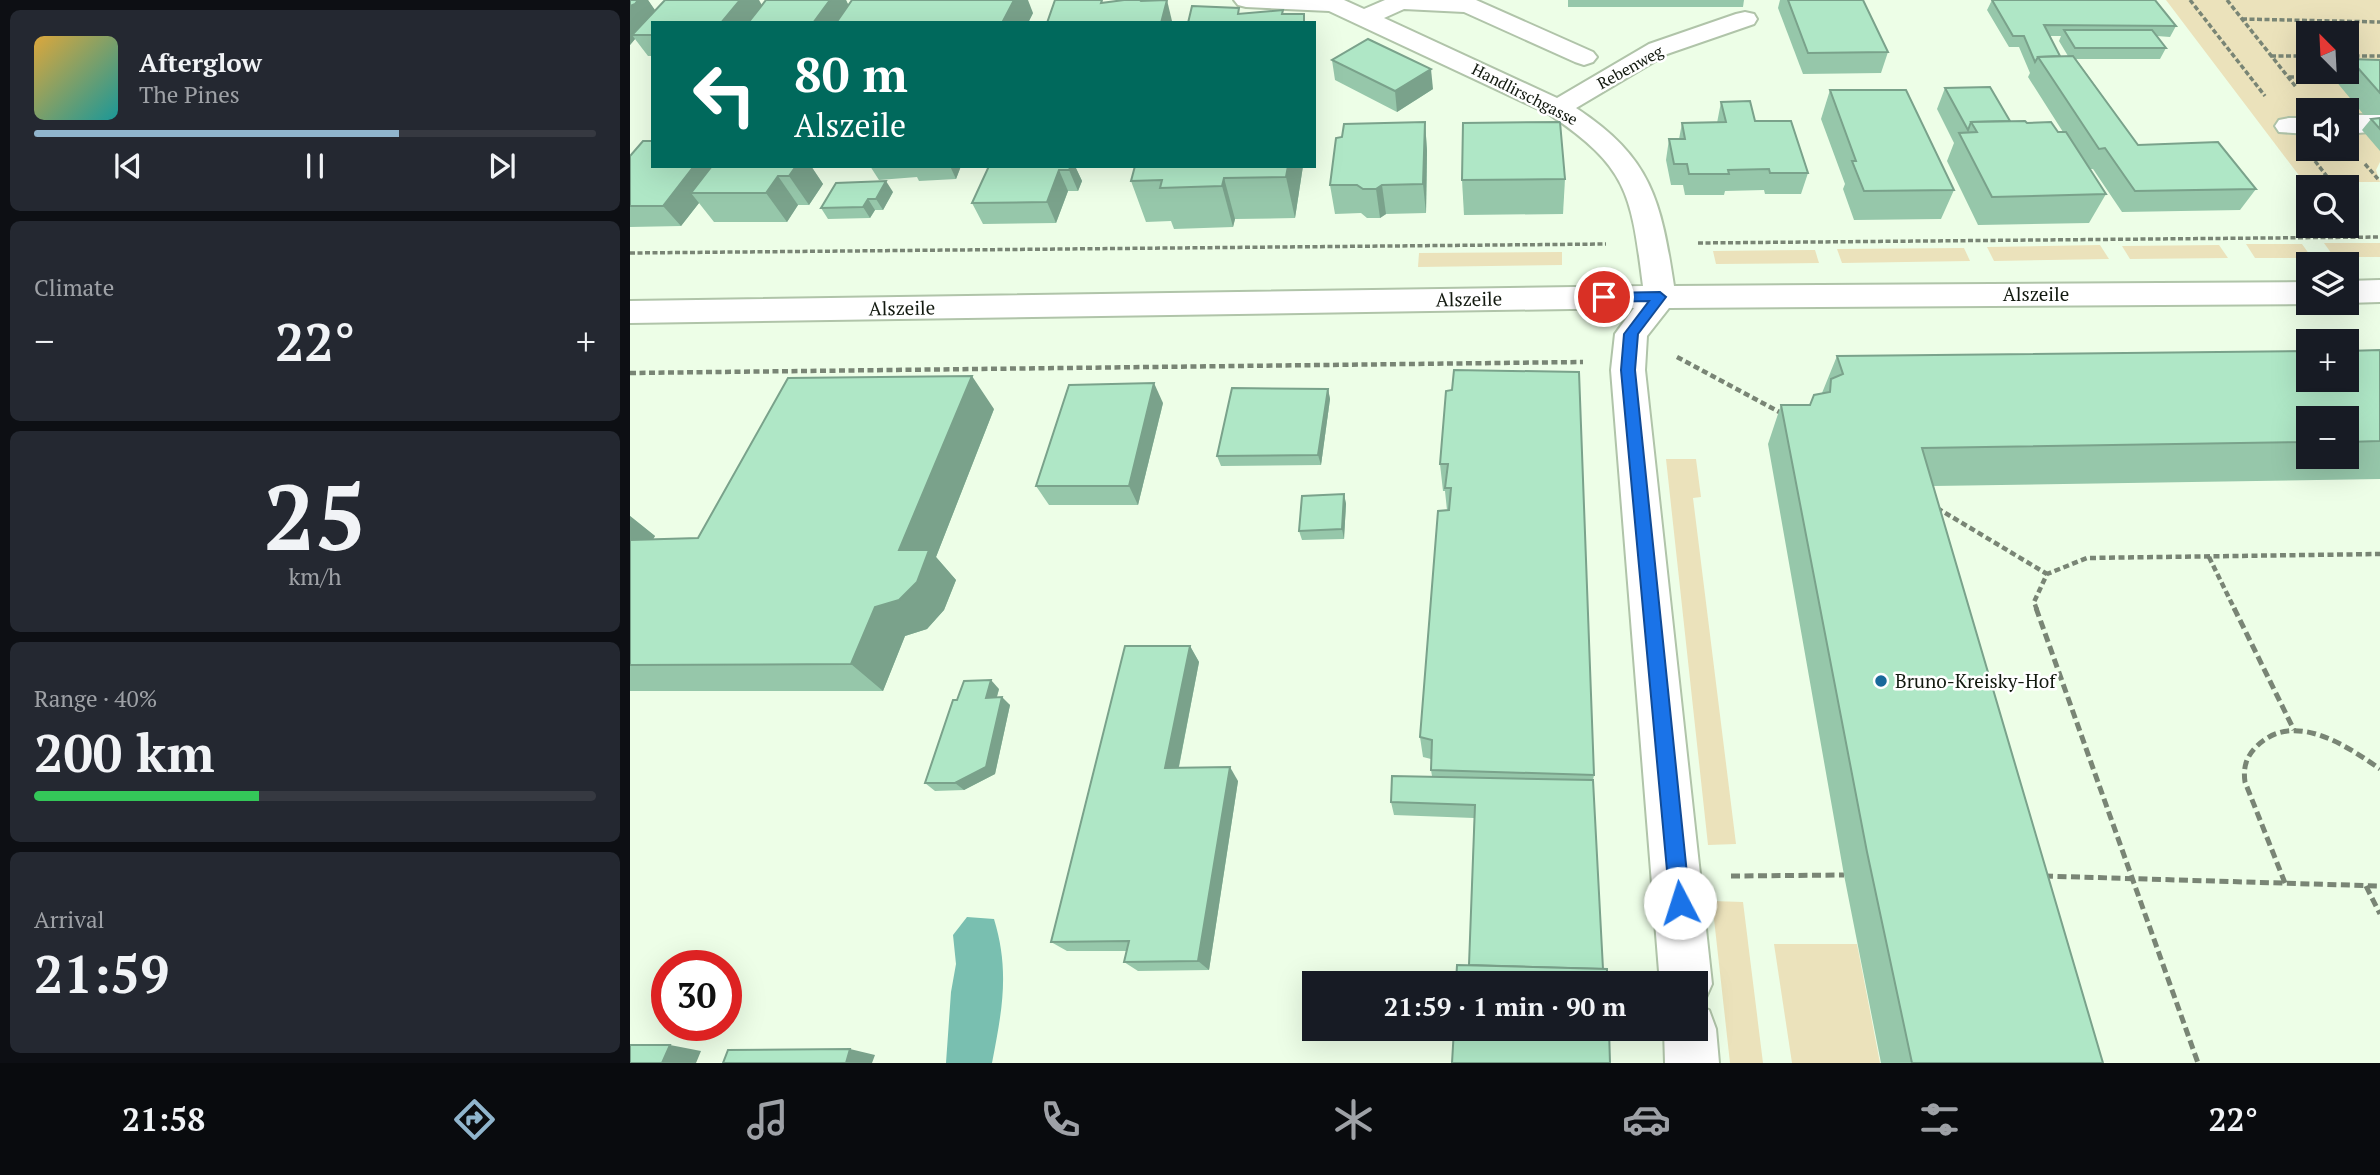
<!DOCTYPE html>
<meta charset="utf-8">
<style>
:root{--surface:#171b24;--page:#242831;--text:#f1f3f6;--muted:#9ea1a6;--line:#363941;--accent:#90b5cd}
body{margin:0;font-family:"PT Serif",serif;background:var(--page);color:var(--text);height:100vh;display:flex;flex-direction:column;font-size:26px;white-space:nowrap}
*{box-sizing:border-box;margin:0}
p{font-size:23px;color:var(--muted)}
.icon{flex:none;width:38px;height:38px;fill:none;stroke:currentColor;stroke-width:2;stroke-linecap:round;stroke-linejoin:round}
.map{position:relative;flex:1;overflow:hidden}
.details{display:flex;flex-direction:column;gap:10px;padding:10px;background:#0d0f14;width:630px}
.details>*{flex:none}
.guide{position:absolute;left:21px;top:21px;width:665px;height:147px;border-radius:0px;box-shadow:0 7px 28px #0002;background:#00695c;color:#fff;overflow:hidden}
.needle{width:46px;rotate:336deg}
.fabs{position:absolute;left:1666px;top:21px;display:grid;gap:14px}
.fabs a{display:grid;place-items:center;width:63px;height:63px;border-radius:0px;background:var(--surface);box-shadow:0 7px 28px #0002;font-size:35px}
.speed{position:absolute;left:21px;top:950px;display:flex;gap:14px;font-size:35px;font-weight:700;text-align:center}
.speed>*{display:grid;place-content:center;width:91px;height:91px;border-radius:50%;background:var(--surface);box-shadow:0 7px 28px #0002;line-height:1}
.speed .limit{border:10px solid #d22;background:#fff;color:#111}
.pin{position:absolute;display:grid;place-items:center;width:60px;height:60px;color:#fff;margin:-30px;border:4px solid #fff;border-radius:50%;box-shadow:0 2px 7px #0007}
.me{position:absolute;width:77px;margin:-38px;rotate:355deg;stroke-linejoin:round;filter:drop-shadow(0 0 5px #0008)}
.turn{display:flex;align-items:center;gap:24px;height:147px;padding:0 28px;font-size:32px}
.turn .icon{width:91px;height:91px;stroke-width:2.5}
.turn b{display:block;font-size:49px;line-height:60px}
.big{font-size:52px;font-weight:600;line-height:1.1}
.details .tile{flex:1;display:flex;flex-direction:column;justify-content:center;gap:10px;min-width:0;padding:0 24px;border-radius:10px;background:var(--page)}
.details .dial{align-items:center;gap:0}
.dial b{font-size:91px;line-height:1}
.song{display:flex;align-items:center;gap:21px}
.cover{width:84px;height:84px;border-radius:10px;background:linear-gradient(135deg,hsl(40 70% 55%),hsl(180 70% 35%))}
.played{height:7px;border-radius:4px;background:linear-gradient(90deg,var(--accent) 65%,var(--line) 65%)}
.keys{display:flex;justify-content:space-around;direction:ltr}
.heat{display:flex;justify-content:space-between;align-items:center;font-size:38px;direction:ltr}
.charge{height:10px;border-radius:5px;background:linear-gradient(90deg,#34c759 40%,var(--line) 0)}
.trip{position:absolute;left:672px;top:971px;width:406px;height:70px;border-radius:0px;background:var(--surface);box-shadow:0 7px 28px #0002;font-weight:600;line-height:70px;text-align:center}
.dock{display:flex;height:112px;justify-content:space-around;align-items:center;background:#090b0e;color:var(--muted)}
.dock .icon{width:49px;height:49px}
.dock .on{color:var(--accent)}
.dock b{font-size:32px;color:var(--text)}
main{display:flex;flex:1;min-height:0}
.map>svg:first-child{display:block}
.green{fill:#ebe2bb;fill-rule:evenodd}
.water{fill:#79bfb0}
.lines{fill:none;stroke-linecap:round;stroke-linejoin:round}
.minor-casing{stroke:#b0c4a9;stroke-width:4}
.path-far2{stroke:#798575;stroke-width:3.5;stroke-dasharray:5 2.5;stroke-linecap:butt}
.path-far1{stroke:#798575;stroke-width:4.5;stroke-dasharray:6 3.5;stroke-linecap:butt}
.path{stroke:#798575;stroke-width:5;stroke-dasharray:9 4.5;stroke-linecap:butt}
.minor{fill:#fff;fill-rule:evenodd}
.wall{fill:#96c7aa;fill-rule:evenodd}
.shaded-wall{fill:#7aa28b}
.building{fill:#afe7c6;stroke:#7aa28b;stroke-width:2}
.route{fill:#1a73e8;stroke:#114b97;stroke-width:2}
.poi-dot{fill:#19699b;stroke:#fff;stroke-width:2.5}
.labels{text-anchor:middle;stroke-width:5;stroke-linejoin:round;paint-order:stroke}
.far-street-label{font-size:16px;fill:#12190f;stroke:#fff}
.street-label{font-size:19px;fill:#12190f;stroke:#fff}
.poi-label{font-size:19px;fill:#12190f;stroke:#fff;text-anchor:start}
</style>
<main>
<section class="details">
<div class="tile">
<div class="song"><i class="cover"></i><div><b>Afterglow</b><p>The Pines</p></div></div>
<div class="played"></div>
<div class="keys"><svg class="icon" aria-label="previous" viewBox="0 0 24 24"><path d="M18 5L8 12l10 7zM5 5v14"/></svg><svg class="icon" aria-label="pause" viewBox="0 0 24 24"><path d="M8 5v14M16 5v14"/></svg><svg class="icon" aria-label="next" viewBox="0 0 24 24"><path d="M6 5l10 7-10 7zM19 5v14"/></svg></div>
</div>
<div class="tile"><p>Climate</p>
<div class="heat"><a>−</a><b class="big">22°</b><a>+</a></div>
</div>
<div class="tile dial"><b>25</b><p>km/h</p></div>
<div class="tile"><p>Range · 40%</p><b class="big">200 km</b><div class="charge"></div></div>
<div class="tile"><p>Arrival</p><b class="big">21:59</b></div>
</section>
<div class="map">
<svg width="1750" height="1063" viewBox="0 0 1750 1063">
<rect width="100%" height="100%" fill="#edfee7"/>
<g class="green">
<path d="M 1536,0 L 1750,0 L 1750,162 L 1746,170 L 1750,182 L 1674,182 ZM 1678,33 L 1717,33 L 1717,72 L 1678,72 ZM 1678,110 L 1717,110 L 1717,149 L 1678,149 Z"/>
<polygon points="1694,243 1750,243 1750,257 1704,257"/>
<polygon points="1616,244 1672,244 1682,258 1625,258"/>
<polygon points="1470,245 1479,259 1364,261 1357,247"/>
<polygon points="1589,245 1598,258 1500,259 1492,246"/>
<polygon points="1334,248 1340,261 1212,263 1207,249"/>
<polygon points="1185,250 1189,263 1086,264 1083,251"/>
<polygon points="932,252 932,265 788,267 789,253"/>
<polygon points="1036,459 1066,459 1071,497 1063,498 1106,844 1078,845"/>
<polygon points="1082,901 1113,902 1133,1063 1100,1063"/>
<polygon points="1144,944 1227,944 1250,1063 1162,1063"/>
</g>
<path class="water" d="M 337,917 L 364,919 C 380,971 372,1011 362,1063 L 316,1063 L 321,992 L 326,964 L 323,935 Z"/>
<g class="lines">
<g class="minor-casing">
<g id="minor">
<path d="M 604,0 L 714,0 L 734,9 L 755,0 L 846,0 L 963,52 L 967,57 L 963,62 L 954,65 L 945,62 L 834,12 L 774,9 L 754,18 L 927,98 L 1019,44 L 1106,14 L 1115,12 L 1124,14 L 1127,19 L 1124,24 L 1037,54 L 946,108 C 1022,158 1031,201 1044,286 L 1678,282 L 1678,303 L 1682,303 L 1678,304 L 1039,308 L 1017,336 L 1015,370 L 1082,984 L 1074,1002 L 1066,1005 L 1079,1010 L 1086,1029 L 1089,1063 L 1035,1063 L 1034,1029 L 1066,1029 L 1066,984 L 1030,984 L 981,370 L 985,334 L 1004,308 L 0,323 L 0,301 L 1013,286 C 1001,194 999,168 919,114 L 699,11 L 616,7 L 608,5 Z"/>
<polygon points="1728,115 1750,115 1750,131 1717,134 1717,118"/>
<polygon points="1659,118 1678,118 1678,134 1649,132 1645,126 1649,120"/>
<polygon points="1750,280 1750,302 1717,303 1717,281"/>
</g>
</g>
<g class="path-far2">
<polyline points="1560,0 1635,96"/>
<polyline points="1597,0 1666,87"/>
<polyline points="1612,19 1750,22"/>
<polyline points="1641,56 1678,56"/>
<polyline points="1717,56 1750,56"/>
<polyline points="1659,77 1709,78"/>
<polyline points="1685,161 1702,183"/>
<polyline points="1735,164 1748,179"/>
<polyline points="1068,243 1750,237"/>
<polyline points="0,253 976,244"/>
</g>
<g class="path-far1">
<polyline points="1047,357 1153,414"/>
<polyline points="0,373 953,362"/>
<polyline points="1307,508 1417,574"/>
<polyline points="1579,557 1605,610"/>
<polyline points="1407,610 1404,602 1417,574 1457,558 1750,554"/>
</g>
<g class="path">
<polyline points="1406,608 1568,1063"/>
<polyline points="1604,608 1664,730"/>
<polyline points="1101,876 1214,875"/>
<polyline points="1414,876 1750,886"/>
<path d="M 1655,883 L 1615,782 C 1613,768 1616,757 1626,747 C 1663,709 1717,746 1750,769"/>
<polyline points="1736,886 1750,914"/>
</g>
<use href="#minor" class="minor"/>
</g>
<g class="wall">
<polygon points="0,0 18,0 25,11 132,5 136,0 216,0 218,5 403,13 398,23 23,23 23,56 18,56 5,39 0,45"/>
<polygon points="938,0 1114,0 1113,7 938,7"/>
<polygon points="1150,0 1233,0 1258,52 1251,73 1173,74 1148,8"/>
<path d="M 1362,0 L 1546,26 L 1540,37 L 1527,36 L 1536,48 L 1530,59 L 1446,59 L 1508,145 L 1626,189 L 1610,210 L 1492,212 L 1463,169 L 1460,169 L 1476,194 L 1459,223 L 1348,225 L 1317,161 L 1324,143 L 1307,109 L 1315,88 L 1380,121 L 1397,123 L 1428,132 L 1433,132 L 1398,77 L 1400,73 L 1389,47 L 1379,47 L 1357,10 ZM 1419,36 L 1431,36 L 1429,41 L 1438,56 L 1430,56 Z"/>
<polygon points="1720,59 1750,60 1750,115 1734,115 1705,80 1711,72 1717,72 1717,64"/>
<polygon points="702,60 803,89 767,112 705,80"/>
<polygon points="1200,90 1324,190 1311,219 1224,220 1213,189 1215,184 1191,119"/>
<polygon points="1091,102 1178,173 1171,194 1135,194 1134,190 1095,191 1094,195 1055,195 1053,185 1041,185 1036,160 1039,139 1049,139 1052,123 1087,123"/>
<polygon points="1750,118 1750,151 1732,130 1741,119"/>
<polygon points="795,122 797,151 796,213 756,214 750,218 737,218 731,213 705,214 700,185 712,137"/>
<polygon points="0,156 23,166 181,166 193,184 179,205 168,205 157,222 84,222 69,203 51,226 0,227"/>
<polygon points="240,166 331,166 326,179 289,181 287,177 249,180"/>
<polygon points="359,166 445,166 452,181 448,191 438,191 426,223 353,224 342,203"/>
<polygon points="505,166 673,166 665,218 605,219 603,227 544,229 541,221 516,222 501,181"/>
<polygon points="935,179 933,214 834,215 832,180"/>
<polygon points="263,192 253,210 245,210 240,218 198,219 191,208"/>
<path d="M 1750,350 L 1750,479 L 1303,486 L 1473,1063 L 1251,1063 L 1214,875 L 1138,444 L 1151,405 L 1180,405 L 1192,393 L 1207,356 ZM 1678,418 L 1717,418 L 1717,457 L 1678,457 Z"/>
<polygon points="698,389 700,399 691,465 591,466 587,456"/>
<polygon points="816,391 964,775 963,780 839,965 844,818 764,815 761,802 802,776 801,770 801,759 793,757 790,737 817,510 815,491 813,491 810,464"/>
<polygon points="533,403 508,505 419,505 406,486"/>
<polygon points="364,409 306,557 326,580 314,610 297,629 275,636 253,691 0,691 0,516 25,536 23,539 68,538"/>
<polygon points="714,494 716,504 714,539 672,540 669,531"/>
<polygon points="560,646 569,662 549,767 608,781 579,970 508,971 494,962 497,951 437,951 421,942"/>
<polygon points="369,689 367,697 380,705 365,774 334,790 305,791 295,783 327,700"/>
</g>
<g class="shaded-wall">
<polygon points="8,0 18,0 25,10 2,35 5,39 0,45 0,6"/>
<polygon points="110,0 129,0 133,7 121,23 91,23"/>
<polygon points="200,0 216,0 220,8 209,23 183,23"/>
<polygon points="384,0 398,0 403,13 398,23 372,23"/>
<polygon points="537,0 542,21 542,23 531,23"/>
<polygon points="801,69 803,89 767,112 765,91"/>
<polygon points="795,122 797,151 796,213 793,184"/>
<polygon points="64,166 97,166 61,193 69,203 51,226 33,206"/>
<polygon points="166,166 181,166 193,184 179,205 159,176"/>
<polygon points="320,166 331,166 326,179"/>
<polygon points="441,166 445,166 452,181 448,191 439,170"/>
<polygon points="658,166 673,166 665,218 656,177"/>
<polygon points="429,170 438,191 426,223 417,202"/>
<polygon points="148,176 168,205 157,222 136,193"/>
<polygon points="594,178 605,219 603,227 592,186"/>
<polygon points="256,181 263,192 253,210 246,199"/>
<polygon points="752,185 756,214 750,218 746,189"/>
<polygon points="238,199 245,210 240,218 233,207"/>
<polygon points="342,376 364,409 306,557 326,580 314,610 297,629 275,636 253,691 221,664"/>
<polygon points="524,383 533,403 508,505 499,486"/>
<polygon points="698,389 700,399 691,465 688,455"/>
<polygon points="714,494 716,504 714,539 712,529"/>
<polygon points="0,516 25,536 5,570 0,567"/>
<polygon points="560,646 569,662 546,781 535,768"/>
<polygon points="361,680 369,689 364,706 356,698"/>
<polygon points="372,697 380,705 365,774 334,790 325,783"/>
<polygon points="600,767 608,781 579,970 568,961"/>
<polygon points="40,1045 71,1051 66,1063 32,1063"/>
<polygon points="220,1049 245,1055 242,1063 216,1063"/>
</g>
<g class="building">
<polygon points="0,0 8,0 5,4 0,6"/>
<polygon points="35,0 110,0 91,23 23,23 23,35 2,35"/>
<polygon points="136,0 200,0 183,23 118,23"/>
<polygon points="222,0 384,0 372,23 206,23"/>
<polygon points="425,0 472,0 471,3 494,0 513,0 512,1 537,0 531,23 417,23"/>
<polygon points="1158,0 1233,0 1258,52 1178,53"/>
<polygon points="1362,0 1525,0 1546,26 1414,25 1430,56 1408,57 1405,62 1394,36 1383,36"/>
<polygon points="562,6 609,8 608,14 653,10 652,14 674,14 674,23 558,23"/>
<polygon points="1434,30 1522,30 1536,48 1445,48"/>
<polygon points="738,39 801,69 765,91 702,60"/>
<polygon points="1443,56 1508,145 1588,142 1626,189 1505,191 1475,148 1469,149 1408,57"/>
<polygon points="1720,59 1750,60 1750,93"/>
<polygon points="1360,87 1380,121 1341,122 1338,130 1315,88"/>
<polygon points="1200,90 1276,90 1324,190 1234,191 1222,161 1226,161"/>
<polygon points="1120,101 1125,121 1161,121 1178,173 1140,173 1139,169 1098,170 1099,174 1059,174 1057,164 1044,164 1039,139 1055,139 1052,123 1096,122 1091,102"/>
<polygon points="1750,118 1750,129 1741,119"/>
<polygon points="1395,121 1397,123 1421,122 1428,132 1436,132 1476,194 1362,197 1329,133 1347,132 1341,122"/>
<polygon points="795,122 793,184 752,185 746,189 733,189 727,185 700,185 706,138 712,137 714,124"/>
<polygon points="930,122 935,179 832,180 833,123"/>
<polygon points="13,141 23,141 23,166 64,166 33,206 0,206 0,156"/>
<polygon points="82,166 166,166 159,176 148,176 136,193 61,193"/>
<polygon points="359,166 441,166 439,170 429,170 417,202 342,203"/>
<polygon points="505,166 658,166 656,177 594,178 592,186 530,188 532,180 501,181"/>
<polygon points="256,181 246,199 238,199 233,207 191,208 206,183"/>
<polygon points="1750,350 1750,441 1717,442 1717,418 1678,418 1678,442 1292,448 1473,1063 1282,1063 1237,852 1151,405 1180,405 1184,395 1200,392 1201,379 1213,374 1207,356 1678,351 1678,380 1717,380 1717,351"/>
<polygon points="824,370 949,372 964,775 801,770 802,740 790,737 808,511 819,510 821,488 815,488 818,464 810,464 816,391 822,390"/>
<polygon points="342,376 269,550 299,550 287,582 269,600 245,607 221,664 0,665 0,540 68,538 158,378"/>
<polygon points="524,383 499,486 406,486 439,385"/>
<polygon points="602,388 698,389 688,455 587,456"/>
<polygon points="714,494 712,529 669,531 672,496"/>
<polygon points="495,646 560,646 535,768 600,767 568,961 494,962 499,941 421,942"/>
<polygon points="361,680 356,698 372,697 356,767 325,783 295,783 323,700 327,700 334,681"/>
<polygon points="762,776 963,780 973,969 839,965 845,805 761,802"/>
<polygon points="827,965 977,969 977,984 826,984"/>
<polygon points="824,1029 979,1029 980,1063 822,1063"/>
<polygon points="0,1045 40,1045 32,1063 0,1063"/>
<polygon points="220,1049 216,1063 93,1063 98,1050"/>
</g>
<polygon class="route" points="1030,292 1036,297 1008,334 1005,370 1060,903 1057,910 1050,913 1043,910 1040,903 991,370 994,334 1019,301 974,302 967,297 974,293"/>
<circle class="poi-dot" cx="1251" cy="681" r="7"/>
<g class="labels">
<g class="far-street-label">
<text transform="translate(1000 67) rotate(-29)" y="6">Rebenweg</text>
<text transform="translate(895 94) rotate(27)" y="6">Handlirschgasse</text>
</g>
<g class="street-label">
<text x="1406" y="301">Alszeile</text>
<text transform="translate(839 299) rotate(-1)" y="7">Alszeile</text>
<text transform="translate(272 308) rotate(-1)" y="7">Alszeile</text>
</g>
<g class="poi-label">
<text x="1265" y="688">Bruno-Kreisky-Hof</text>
</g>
</g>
</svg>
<div class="fabs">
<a><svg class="needle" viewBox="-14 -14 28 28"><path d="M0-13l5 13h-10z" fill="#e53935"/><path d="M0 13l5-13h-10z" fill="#9ea1a6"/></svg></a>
<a><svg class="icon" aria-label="sound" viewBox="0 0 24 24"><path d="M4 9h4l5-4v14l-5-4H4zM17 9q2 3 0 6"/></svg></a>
<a><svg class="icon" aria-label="search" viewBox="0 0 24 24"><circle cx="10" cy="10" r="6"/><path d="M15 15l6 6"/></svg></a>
<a><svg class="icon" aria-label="layers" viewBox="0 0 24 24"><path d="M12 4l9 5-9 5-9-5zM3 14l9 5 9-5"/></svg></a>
<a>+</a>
<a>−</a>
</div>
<div class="speed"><div class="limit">30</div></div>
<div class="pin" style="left:974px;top:297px;background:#d93025"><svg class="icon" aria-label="arrive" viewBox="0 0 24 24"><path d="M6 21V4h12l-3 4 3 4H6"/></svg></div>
<svg class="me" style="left:1050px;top:903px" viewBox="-20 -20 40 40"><circle r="19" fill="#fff"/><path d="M0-13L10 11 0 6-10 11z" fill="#1a73e8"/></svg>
<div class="trip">21:59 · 1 min · 90 m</div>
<div class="guide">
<div class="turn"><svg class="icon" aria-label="left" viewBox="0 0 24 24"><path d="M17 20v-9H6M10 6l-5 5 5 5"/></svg><div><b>80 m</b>Alszeile</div></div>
</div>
</div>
</main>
<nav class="dock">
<b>21:58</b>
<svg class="icon on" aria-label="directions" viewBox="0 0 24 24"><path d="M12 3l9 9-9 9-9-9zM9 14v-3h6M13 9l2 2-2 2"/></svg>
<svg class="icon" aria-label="music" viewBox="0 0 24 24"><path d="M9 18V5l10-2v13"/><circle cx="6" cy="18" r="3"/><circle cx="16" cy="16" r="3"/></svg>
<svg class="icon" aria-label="phone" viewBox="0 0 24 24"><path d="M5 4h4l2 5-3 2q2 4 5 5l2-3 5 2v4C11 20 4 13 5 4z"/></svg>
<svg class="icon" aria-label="climate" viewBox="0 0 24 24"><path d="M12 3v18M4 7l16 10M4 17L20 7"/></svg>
<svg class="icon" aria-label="car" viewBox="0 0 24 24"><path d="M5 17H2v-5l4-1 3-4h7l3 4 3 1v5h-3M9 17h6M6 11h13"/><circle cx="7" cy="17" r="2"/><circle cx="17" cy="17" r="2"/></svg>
<svg class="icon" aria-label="filters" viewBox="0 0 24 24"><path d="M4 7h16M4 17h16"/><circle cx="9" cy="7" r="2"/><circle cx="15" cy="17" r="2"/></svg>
<b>22°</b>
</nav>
